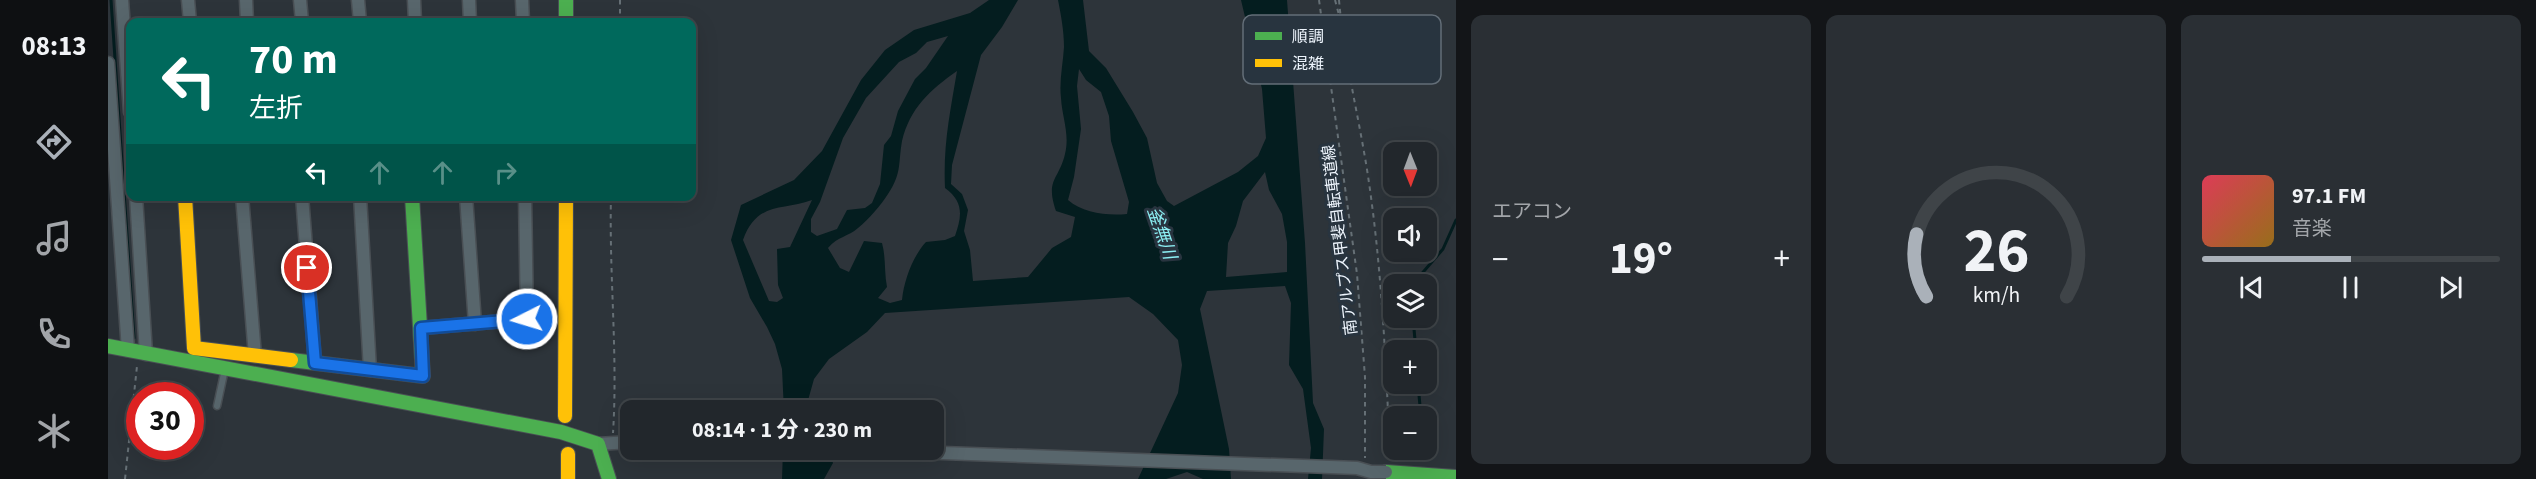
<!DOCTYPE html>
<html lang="ja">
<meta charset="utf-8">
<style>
:root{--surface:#22272c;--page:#2a2f34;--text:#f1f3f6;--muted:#a2a5a9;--line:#3f4448;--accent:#aab1b9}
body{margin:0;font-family:"Source Sans 3","Noto Sans JP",sans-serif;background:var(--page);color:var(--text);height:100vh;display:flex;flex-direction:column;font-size:22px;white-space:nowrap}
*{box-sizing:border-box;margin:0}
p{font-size:20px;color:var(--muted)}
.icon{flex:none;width:33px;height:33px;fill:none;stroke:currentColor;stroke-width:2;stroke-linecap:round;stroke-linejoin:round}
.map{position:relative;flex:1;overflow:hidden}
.panel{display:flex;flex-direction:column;gap:15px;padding:15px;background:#131518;width:1080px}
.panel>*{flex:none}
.top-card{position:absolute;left:18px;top:18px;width:570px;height:183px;border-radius:12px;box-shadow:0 6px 24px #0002,0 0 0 2px var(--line);background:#00695c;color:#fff;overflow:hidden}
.needle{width:39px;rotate:179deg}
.fabs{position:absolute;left:1275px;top:142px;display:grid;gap:12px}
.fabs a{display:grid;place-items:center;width:54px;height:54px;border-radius:12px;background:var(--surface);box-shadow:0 6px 24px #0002,0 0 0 2px var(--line);font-size:30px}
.speed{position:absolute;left:18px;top:382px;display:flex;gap:12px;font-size:30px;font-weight:700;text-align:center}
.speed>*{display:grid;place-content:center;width:78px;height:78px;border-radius:50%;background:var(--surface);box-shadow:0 6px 24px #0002,0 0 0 2px var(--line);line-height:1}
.speed .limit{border:9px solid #d22;background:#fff;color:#111}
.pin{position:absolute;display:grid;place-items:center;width:51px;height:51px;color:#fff;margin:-26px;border:3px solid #fff;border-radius:50%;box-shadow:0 2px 6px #0007}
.me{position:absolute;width:66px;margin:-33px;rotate:265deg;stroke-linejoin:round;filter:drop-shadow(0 0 4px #0008)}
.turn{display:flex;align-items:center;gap:21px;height:126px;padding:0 24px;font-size:27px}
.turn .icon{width:78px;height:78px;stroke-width:2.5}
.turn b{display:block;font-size:42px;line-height:51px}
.lanes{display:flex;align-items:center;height:57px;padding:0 24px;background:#0003;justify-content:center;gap:30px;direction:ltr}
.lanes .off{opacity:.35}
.big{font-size:45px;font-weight:700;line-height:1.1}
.panel .widget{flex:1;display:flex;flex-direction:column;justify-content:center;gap:9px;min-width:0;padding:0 21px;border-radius:12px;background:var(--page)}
.panel .dial{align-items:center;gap:0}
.dial svg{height:156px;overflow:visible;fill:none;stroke:var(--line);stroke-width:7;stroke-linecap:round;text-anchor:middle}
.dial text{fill:var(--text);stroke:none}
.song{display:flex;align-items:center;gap:18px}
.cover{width:72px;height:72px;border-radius:9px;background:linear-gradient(135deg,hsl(350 70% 55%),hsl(40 70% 35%))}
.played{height:6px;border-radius:3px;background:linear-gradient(90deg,var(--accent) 50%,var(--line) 50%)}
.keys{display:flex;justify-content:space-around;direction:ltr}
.heat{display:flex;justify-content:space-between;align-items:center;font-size:33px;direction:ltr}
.panel .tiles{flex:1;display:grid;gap:15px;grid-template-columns:repeat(3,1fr)}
.trip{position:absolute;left:512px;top:400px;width:324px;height:60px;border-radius:12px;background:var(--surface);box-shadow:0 6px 24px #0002,0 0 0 2px var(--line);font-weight:700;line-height:60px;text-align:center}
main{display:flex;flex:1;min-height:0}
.tabs{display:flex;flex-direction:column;width:108px;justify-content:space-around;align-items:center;background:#0e1012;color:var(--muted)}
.tabs .icon{width:42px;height:42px}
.tabs .on{color:var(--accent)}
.tabs b{font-size:27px;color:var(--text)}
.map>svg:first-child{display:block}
.water{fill:#041d1f;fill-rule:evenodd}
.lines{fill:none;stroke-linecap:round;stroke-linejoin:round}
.stream{stroke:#041d1f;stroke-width:3}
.lane-casing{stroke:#494f54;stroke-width:9}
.street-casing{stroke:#494f54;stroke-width:15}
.fast-casing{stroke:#494f54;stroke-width:16}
.slow-casing{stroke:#494f54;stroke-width:16}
.path{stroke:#667076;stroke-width:2;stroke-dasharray:4.5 4.5;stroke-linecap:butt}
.lane{stroke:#58666c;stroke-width:6}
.street{stroke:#58666c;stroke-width:12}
.fast{stroke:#4caf50;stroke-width:14}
.slow{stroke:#ffc107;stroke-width:14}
.street-bridge-casing{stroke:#494f54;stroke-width:15;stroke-linecap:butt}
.street-bridge{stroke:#58666c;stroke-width:12}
.route-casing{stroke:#114b97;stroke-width:15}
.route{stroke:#1a73e8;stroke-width:10}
.labels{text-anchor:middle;stroke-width:6;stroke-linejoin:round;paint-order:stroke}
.street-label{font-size:16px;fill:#eef5fd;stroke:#28343f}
.water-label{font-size:18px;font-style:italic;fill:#8ceff3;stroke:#28343f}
.key{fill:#28343f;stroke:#636e78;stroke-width:1.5}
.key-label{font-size:16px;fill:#eef5fd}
</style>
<main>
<nav class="tabs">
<b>08:13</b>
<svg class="icon on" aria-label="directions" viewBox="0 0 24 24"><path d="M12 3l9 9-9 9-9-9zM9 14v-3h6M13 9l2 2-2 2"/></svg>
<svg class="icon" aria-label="music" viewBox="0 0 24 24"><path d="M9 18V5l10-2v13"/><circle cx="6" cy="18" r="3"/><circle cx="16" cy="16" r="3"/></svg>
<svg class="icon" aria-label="phone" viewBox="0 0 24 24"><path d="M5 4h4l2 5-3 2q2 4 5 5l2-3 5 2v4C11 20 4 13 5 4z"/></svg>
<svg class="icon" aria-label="climate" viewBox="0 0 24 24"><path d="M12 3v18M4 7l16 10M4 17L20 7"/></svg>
</nav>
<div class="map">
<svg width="1348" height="479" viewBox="0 0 1348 479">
<rect width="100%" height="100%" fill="#2d343a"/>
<g class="water">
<path d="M 881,0 L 910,0 L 894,27 L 873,55 L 844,165 L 843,184 L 854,194 L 860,210 L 856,231 L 862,250 L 865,281 L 920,277 L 944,248 L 963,237 L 967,217 L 948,211 C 937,179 951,180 957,154 C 962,134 954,117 953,98 C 951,81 955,64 956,47 C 956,31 953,15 950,0 L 975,0 L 981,51 L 998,68 L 1025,112 L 1039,138 L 1049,183 L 1059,201 L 1066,206 L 1130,172 L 1150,156 L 1158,138 L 1154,89 L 1133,0 L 1179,0 L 1197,243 L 1205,403 L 1216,429 L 1214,479 L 1200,479 L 1203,448 L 1195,389 L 1181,365 L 1183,303 L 1177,286 L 1099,291 L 1092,309 L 1121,449 L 1123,479 L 1095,479 L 1079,472 L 1058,479 L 1030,479 L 1070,393 L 1074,365 L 1070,340 L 1045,314 L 1021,297 L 777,313 L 759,332 L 721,359 L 706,379 L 697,411 L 676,411 L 674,369 L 667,344 L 659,327 L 642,298 L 623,240 L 633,205 L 686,180 L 714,151 L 753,80 L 777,50 L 806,30 L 862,13 ZM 840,36 L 818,68 L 807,79 L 790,111 L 783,136 L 776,145 L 772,184 L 764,203 L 757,208 L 739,210 L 729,229 L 709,236 L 703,232 L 703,219 L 712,202 L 735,138 L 758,98 L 791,62 L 808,53 L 819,42 ZM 971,69 L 978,80 L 993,92 L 1001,116 L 1003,141 L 1021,202 L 1019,214 C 999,216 975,213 960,200 L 966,177 L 973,129 L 969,86 ZM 849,71 C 842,113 835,145 837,188 C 856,202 854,216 847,236 L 837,240 L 818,242 C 805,256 796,280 794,300 L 782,303 L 770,298 L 779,287 C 776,272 778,257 774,243 L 756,241 L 741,272 L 732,268 L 720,248 C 730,236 740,237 750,228 C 761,219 773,205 780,194 C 794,173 790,164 794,141 C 802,108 822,90 849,71 ZM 1157,172 L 1161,190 L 1174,214 L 1179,242 L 1179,272 L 1118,277 L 1120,243 L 1128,226 L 1135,201 ZM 704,200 L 682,247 L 669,249 L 670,285 L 675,298 L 669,302 L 661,301 L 635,240 C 649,201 674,211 704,200 Z"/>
<polygon points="675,450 720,450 725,463 716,479 674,479"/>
</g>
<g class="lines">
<g class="stream">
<polyline points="3,0 26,338"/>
<polyline points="1304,285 1335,249 1348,220"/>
<polyline points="1305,318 1308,351"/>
<polyline points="1310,384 1313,417"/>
<polyline points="1318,450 1320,456"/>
</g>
<g class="lane-casing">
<polyline id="lane" points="109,406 117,369"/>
</g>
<g class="street-casing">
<g id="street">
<polyline points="14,0 22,112"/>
<polyline points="80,0 82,22"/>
<polyline points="138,0 139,22"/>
<polyline points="192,0 194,22"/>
<polyline points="250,0 252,22"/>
<polyline points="306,0 307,22"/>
<polyline points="361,0 362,22"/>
<polyline points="414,0 415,22"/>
<polyline points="0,63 20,350"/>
<polyline points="28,196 38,354"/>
<polyline points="134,196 147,356"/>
<polyline points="194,196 207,363"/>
<polyline points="252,196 262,370"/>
<polyline points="358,196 367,324"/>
<polyline points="313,328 419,319 417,196"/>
<polyline points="490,444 522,442"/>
</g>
</g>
<g class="fast-casing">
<g id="fast">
<polyline points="458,0 458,22"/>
<polyline points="0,346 453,432 490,444 501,479"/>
<polyline points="183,360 315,376 304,196"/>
<polyline points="1278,472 1348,477"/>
</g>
</g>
<g class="slow-casing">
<g id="slow">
<polyline points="77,196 86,348 183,360"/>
<polyline points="457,416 458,196"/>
<polyline points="460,454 460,479"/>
</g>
</g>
<g class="path">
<polyline points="512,0 512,22"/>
<polyline points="1211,0 1249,274 1257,377 1257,458"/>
<polyline points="1227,0 1231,15"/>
<path d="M 1231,0 C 1236,59 1251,117 1260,176 C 1274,269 1278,364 1282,458"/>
<path d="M 503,196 C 501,275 510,354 505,433"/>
<polyline points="17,479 29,366"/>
</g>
<use href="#lane" class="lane"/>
<use href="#street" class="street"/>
<use href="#fast" class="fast"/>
<use href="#slow" class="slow"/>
<g class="street-bridge-casing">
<polyline id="street-bridge" points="753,450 1249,468 1263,472 1278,472"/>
</g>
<use href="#street-bridge" class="street-bridge"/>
</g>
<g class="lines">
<g class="route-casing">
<polyline id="route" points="199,268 207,363 315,376 313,328 419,319"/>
</g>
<use href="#route" class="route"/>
</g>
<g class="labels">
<g class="street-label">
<text transform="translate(1231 240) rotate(-97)" y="6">南アルプス甲斐自転車道線</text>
</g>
<g class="water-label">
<text transform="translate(1054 233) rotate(71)" y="6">釜無川</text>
</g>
</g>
<rect x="1135" y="15" width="198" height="69" rx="9" class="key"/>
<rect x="1147" y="32" width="27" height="8" fill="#4caf50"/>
<rect x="1147" y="59" width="27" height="8" fill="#ffc107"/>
<g class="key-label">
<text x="1184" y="42">順調</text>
<text x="1184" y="69">混雑</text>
</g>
</svg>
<div class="fabs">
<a><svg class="needle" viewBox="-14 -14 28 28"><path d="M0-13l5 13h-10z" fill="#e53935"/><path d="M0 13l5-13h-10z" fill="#a2a5a9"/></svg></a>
<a><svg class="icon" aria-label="sound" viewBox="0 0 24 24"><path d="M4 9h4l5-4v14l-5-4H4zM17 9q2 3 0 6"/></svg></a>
<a><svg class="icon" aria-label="layers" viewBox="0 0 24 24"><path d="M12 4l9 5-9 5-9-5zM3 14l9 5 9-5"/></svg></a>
<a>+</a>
<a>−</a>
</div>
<div class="speed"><div class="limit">30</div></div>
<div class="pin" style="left:199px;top:268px;background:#d93025"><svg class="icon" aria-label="arrive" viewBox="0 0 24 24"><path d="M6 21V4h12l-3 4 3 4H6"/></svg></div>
<svg class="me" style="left:419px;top:319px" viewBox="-20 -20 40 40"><circle r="17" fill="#1a73e8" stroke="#fff" stroke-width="3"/><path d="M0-11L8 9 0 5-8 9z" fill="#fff"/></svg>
<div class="trip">08:14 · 1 分 · 230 m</div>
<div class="top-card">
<div class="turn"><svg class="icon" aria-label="left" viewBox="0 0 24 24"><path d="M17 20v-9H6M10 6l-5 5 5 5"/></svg><div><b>70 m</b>左折</div></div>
<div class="lanes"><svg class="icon" aria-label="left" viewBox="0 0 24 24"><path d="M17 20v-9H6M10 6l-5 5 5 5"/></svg><svg class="icon off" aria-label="ahead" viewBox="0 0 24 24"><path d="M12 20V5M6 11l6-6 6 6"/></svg><svg class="icon off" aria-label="ahead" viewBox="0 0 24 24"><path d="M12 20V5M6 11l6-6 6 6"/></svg><svg class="icon off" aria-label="right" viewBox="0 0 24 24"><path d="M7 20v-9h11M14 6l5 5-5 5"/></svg></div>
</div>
</div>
<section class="panel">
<div class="tiles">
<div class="widget"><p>エアコン</p>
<div class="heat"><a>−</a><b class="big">19°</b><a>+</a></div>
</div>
<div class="widget dial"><svg viewBox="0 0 100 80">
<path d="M14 69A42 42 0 1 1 86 69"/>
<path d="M14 69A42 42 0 0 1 9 37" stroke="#aab1b9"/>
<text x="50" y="56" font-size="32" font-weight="700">26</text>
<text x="50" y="72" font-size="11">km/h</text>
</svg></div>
<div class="widget">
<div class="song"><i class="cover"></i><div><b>97.1 FM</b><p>音楽</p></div></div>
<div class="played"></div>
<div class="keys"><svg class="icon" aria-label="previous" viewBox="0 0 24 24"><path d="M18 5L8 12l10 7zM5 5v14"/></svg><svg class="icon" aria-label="pause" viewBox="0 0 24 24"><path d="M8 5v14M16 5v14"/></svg><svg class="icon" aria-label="next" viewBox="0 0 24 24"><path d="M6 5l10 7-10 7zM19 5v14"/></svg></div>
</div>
</div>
</section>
</main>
